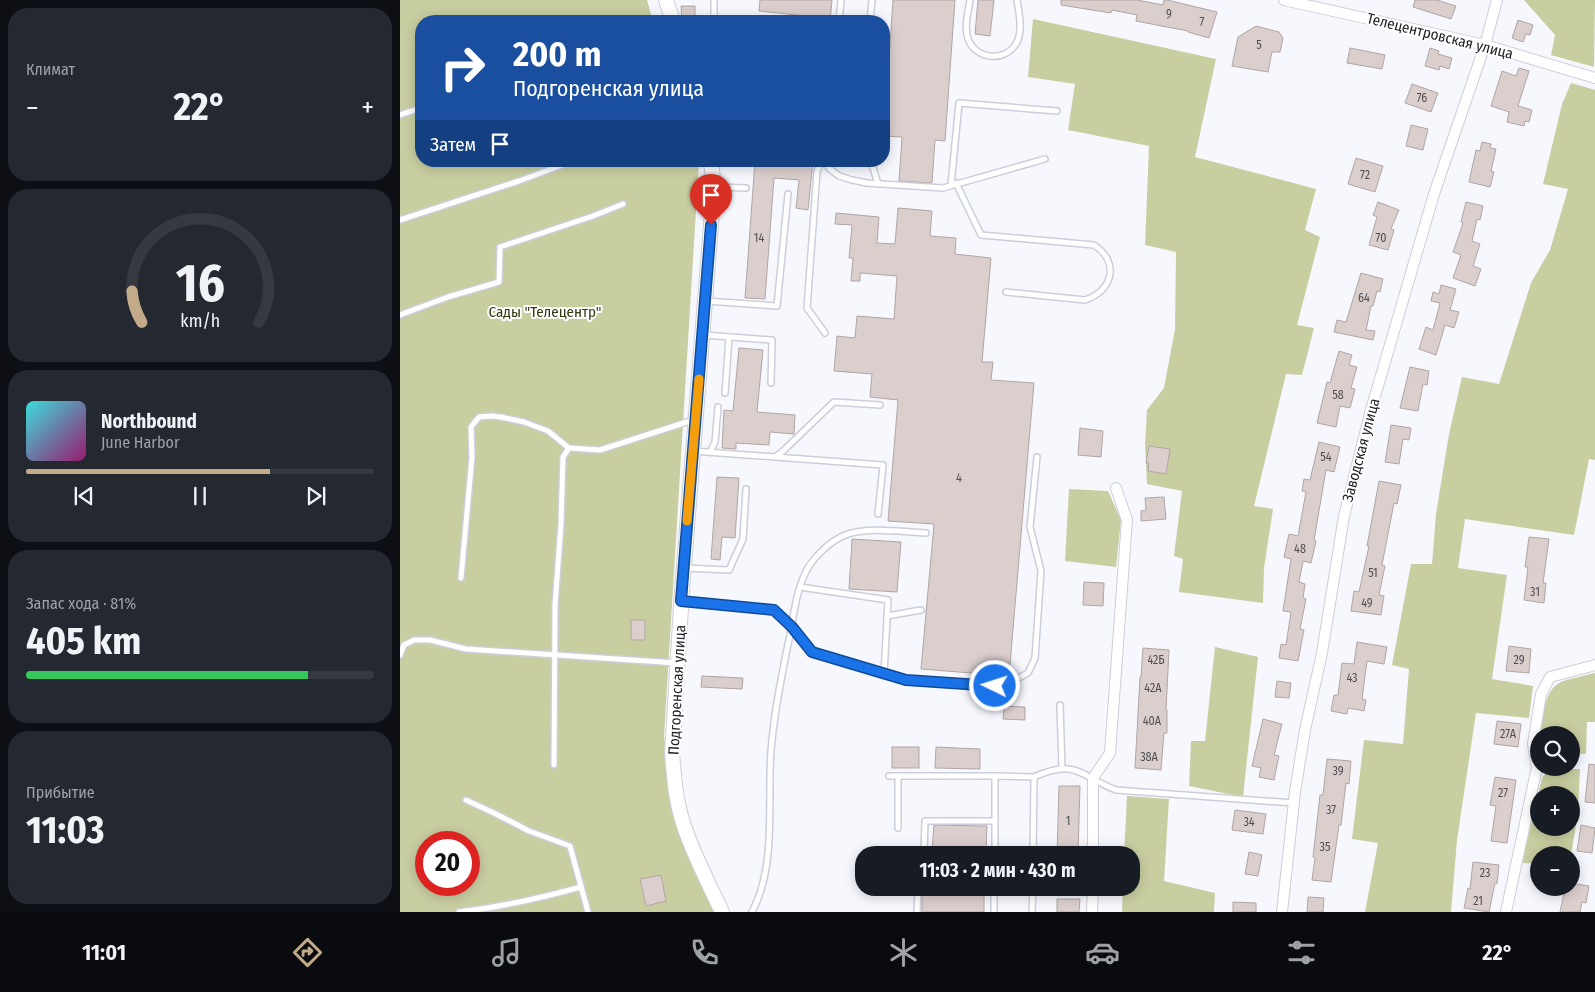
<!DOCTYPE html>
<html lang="ru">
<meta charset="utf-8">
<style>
:root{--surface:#171b24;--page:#242831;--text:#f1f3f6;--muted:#9ea1a6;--line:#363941;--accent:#c3ab8a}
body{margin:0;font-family:"Fira Sans Condensed",sans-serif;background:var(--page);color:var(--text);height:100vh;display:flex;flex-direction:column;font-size:19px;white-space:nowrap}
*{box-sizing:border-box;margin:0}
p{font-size:16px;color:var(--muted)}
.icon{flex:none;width:28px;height:28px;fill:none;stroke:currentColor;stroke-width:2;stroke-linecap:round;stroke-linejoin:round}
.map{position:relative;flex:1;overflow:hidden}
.sheet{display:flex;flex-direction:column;gap:8px;padding:8px;background:#0d0f14;width:400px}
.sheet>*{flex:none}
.guide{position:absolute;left:15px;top:15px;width:475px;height:152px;border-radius:20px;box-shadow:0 2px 12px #0003;background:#1a4fa0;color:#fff;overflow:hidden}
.buttons{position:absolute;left:1130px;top:726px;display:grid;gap:10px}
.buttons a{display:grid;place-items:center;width:50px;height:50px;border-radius:50%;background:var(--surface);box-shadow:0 2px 12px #0003;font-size:25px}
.speed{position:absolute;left:15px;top:831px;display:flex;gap:10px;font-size:25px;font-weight:700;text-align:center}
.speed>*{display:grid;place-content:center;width:65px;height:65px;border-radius:50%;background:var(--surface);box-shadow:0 2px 12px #0003;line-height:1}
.speed .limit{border:8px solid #d22;background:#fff;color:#111}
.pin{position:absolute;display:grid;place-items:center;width:42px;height:42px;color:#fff;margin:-51px -21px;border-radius:50% 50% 50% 0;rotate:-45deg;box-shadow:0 0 5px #0007}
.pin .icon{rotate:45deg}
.me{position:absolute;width:55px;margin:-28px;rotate:274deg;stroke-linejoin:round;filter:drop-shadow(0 0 4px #0008)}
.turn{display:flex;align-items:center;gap:18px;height:105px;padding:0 15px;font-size:22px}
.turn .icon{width:65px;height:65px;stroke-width:2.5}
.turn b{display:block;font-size:35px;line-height:42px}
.then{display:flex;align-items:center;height:48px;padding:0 15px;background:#0003;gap:10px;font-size:19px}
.big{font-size:38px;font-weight:700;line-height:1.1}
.sheet .card{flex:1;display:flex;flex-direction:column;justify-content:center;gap:8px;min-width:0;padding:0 18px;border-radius:20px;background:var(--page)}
.sheet .dial{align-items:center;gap:0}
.dial svg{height:130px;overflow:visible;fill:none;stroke:var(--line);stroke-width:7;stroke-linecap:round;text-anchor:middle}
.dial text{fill:var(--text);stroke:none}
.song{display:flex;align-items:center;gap:15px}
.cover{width:60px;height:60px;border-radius:8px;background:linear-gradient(135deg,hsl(180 70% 55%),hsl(320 70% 35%))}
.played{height:5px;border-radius:2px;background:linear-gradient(90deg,var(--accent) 70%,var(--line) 70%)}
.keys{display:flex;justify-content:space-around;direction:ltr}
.heat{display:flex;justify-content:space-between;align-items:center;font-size:28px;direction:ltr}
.charge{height:8px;border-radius:4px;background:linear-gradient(90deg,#34c759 81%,var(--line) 0)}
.trip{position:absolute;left:455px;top:846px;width:285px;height:50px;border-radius:20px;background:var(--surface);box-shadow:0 2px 12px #0003;font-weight:700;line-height:50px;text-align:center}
.tab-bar{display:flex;height:80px;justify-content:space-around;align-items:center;background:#090b0e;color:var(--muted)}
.tab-bar .icon{width:35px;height:35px}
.tab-bar .on{color:var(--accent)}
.tab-bar b{font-size:22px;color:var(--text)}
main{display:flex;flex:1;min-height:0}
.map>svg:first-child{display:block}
.green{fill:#c9cea1;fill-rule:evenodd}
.building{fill:#dbcfce;stroke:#b1a5a4}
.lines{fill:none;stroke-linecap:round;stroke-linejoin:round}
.lane-casing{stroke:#cccfd9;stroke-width:8}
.street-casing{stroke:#cccfd9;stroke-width:12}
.secondary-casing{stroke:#cccfd9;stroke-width:16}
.lane{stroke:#fff;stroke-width:5}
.street{stroke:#fff;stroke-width:10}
.secondary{stroke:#fff;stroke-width:14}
.route-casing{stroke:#114b97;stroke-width:12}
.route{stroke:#1a73e8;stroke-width:9}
.slow{stroke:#f59e0b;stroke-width:9}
.labels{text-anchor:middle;stroke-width:4;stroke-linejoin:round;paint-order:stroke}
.number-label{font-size:12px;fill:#504e51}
.street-label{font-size:15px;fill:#222327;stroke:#fff}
.park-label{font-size:15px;fill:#343710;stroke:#fff}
</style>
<main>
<section class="sheet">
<div class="card"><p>Климат</p>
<div class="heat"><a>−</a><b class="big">22°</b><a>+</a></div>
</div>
<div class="card dial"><svg viewBox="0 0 100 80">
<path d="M14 69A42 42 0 1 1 86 69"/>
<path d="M14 69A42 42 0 0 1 8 50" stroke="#c3ab8a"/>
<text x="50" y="56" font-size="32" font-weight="700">16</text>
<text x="50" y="72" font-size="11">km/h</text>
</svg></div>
<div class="card">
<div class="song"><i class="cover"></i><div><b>Northbound</b><p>June Harbor</p></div></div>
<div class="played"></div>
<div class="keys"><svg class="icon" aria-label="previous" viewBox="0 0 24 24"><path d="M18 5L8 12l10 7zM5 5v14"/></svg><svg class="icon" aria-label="pause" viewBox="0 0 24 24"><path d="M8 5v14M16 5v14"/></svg><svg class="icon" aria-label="next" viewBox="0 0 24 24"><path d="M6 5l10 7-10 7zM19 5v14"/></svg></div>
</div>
<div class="card"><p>Запас хода · 81%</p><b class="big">405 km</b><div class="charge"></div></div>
<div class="card"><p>Прибытие</p><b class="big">11:03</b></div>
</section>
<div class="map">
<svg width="1195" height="912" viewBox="0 0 1195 912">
<rect width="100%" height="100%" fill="#f6f8fe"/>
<g class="green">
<path d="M 0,0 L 247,0 L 253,21 L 21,21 L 21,161 L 299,161 L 264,736 L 276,826 L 315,912 L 0,912 ZM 26,842 L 69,842 L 69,885 L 26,885 Z"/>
<polygon points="1124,0 1195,0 1194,67 1151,55 1155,35"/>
<polygon points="633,19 816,59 795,157 916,189 905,230 920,237 897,325 914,328 902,375 886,374 854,506 873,509 864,568 863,603 779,592 783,559 774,556 782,491 747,484 745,444 747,410 764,388 775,329 776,252 745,245 749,146 668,130 675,84 628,77"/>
<polygon points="1171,83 1195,90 1195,460 1189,459 1174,535 1065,519 1058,568 1107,575 1092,679 1133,686 1129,718 1076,713 1057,840 1051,912 965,912 978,843 952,839 964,740 1003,744 1009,669 992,665 1011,564 1032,564 1036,514 1049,434 1062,377 1099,384 1131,283 1150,250 1168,189 1143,184 1162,104"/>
<polygon points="669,489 708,491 721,520 716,567 665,561"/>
<polygon points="815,647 858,657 843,797 789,786 791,741 805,741"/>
<path d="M 1195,673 L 1195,722 L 1187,722 L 1186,754 L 1171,753 L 1171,735 L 1140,735 C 1143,719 1143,690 1161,682 C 1171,678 1184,676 1195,673 Z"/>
<path d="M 1149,769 L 1180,769 L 1178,813 L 1171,855 L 1139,855 L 1139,864 L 1122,863 L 1142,778 ZM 1139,795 L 1171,795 L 1171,828 L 1139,828 Z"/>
<polygon points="727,796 769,799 764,881 815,893 814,912 722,912 723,888 731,888 731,855 724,855"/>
</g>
<g class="building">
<polygon points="360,0 432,0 430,21 406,21 406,16 359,11"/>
<polygon points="493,0 555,0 545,141 535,140 532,183 499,181 502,137 484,136"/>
<polygon points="578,0 594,0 590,36 575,34"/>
<polygon points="661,0 737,0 763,5 764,0 767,0 817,12 809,38 788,32 788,31 736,21 737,15 712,10 711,13 661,5"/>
<polygon points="1015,0 1037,0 1056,6 1051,19 1013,7"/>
<polygon points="281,6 295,6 295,21 282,21"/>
<polygon points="1118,20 1133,25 1130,35 1126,34 1123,42 1112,38"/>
<polygon points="856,26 879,32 883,38 880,52 872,52 868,72 832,66 838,37"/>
<polygon points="950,48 985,55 982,69 947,63"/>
<polygon points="1030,48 1039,51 1038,54 1052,58 1049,69 1040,66 1039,70 1025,66"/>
<polygon points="1119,68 1129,71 1118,106 1132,110 1129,122 1125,121 1124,126 1107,122 1109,112 1091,106 1102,71 1116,76"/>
<polygon points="1012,84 1038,93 1031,112 1005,103"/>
<polygon points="1011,125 1028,129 1023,150 1006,146"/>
<polygon points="1082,142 1091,144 1090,148 1096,149 1091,171 1094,172 1090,187 1069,182 1076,150 1080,151"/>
<polygon points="956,158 983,166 975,192 948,184"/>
<polygon points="355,161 413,161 408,210 396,208 399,180 374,178 365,299 345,298"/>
<polygon points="978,202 999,210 991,229 994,230 988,250 969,245 977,217 973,215"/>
<polygon points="1066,202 1083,206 1080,220 1077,219 1072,241 1080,244 1073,266 1081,269 1075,286 1053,278 1061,255 1053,252 1063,223 1061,222"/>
<polygon points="498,208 532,211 530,236 556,238 555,254 591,258 582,362 593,362 591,380 634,383 609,676 521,669 534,524 488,521 498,400 470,397 472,374 434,371 437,336 455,338 457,316 494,319 497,276 460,273 460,281 451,281 453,258 449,258 452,225 435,224 436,213 479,217 477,243 495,244"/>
<polygon points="961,273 983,279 980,292 977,291 973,306 971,306 966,330 975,331 973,340 934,332 937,320 946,322"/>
<polygon points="1041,285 1056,289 1050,310 1059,312 1054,328 1045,325 1036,355 1019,349 1026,327 1033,330 1040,303 1031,301 1033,292 1039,294"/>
<polygon points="339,348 363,350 357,412 395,415 394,434 370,432 369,445 336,443 336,449 322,448 324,410 333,411"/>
<polygon points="939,351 952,355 949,365 957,367 951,388 955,389 950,408 940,406 936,427 917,423 927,382 930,383"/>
<polygon points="1010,367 1029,371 1027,385 1023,384 1018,411 1000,408"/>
<polygon points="991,425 1011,428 1009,440 1003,439 999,464 985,462"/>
<polygon points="680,428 703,431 701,457 678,455"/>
<polygon points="919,442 940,447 934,472 926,470 914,540 916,541 911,563 903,561 899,582 905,584 903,598 906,599 900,629 904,630 898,661 879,658 881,644 886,645 891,612 883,611 891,559 884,557 889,534 898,536 906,492 902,491 904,479 910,480"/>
<polygon points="749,446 770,449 766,474 748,471 749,463 746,463"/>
<polygon points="317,477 339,478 335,538 322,537 320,560 311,559"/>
<polygon points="979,481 1001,485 997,504 994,503 982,565 985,566 979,595 984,596 981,615 951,611 954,591 959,592 969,546 967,546"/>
<polygon points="764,497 766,519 741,521 741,511 746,510 745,498"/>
<polygon points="1129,537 1149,539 1143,583 1146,583 1144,603 1124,600 1128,567 1125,567"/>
<polygon points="452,539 501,542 497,592 449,589"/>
<polygon points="684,582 704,583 703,606 683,605"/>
<rect x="231" y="620" width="14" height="20"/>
<polygon points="957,642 987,647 984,664 967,661 962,699 966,700 964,711 948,708 947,714 931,711 934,695 938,695 942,663 954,664"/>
<polygon points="1109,646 1131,649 1129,673 1106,671"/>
<polygon points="743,648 769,650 766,710 767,710 767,733 764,733 761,770 735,768 740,677 741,677"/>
<polygon points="302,676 343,678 342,689 301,687"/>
<polygon points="877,681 891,683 889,698 875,697"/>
<polygon points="604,706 625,707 625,720 603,719"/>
<polygon points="863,719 882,724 874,755 879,756 874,780 859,777 861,768 852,766"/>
<polygon points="1097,721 1121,724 1118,747 1094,744"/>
<rect x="492" y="747" width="27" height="21"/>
<polygon points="536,747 580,749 580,769 535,768"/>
<polygon points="927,759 951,761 949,784 946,783 941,825 939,825 931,882 912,880 915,858 913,857 920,795 923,795"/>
<polygon points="1189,764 1195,765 1195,803 1185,802"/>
<polygon points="1095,777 1116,780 1107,843 1091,841 1096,806 1090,805"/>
<polygon points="659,786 680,786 678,855 657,855"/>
<polygon points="835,810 866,814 863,834 832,830"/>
<polygon points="534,825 587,826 586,850 571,850 571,855 547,855 547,851 532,850"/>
<polygon points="1181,825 1195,828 1192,853 1177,851"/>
<polygon points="849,852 862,855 858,876 845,874"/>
<polygon points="1073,862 1099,865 1097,884 1095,883 1089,912 1064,908 1068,888 1070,889"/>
<polygon points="261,875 266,901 246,906 240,879"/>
<polygon points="1171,883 1189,886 1186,903 1182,902 1180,912 1160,912 1165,888 1171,888"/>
<polygon points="546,888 571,888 571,892 584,892 584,912 522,912 522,890 546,891"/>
<polygon points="908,897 924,898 923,912 907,912"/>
<polygon points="657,899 680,899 679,912 657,912"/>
<polygon points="833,902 856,903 856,912 833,912"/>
</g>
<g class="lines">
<g class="lane-casing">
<g id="lane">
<polyline points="314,0 314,21"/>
<path d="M 570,0 C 568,12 564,27 568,39 C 576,60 606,63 617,42 C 623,30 619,13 617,0"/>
<polyline points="439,21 441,0"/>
<polyline points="470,21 472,0"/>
<polyline points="0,115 21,108"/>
<polyline points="421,161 417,172 407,308 425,333"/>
<polyline points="423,161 430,169 439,176 452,180 467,183 543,188 645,159"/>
<polyline points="471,161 478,184"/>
<path d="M 556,183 L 581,235 L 694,245 C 720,262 713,291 685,300 L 606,292"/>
<polyline points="551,185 559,103 657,111"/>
<polyline points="314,187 346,188"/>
<polyline points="0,220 119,181 173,161"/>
<polyline points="306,301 377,306 388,194"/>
<polyline points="0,315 48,297 99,282 100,247 193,216 223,204"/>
<polyline points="304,335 372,340 371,383"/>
<polyline points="325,393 329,337"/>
<polyline points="293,451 375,457 382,452 434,402 480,405"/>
<polyline points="310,452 315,442 318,407"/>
<polyline points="375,457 483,465 478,514"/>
<polyline points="284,568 329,570 343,539 346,489"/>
<polyline points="61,578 72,457 71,427 79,417 91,416 101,417 124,422 148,431 169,448 200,450 293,420"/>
<polyline points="400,587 488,600 484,674"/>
<polyline points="282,601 374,610 392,627 412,652 506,681 595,686 613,681 628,673 635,658 641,571 630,527 637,457"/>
<polyline points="487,616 521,610"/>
<polyline points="0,655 4,645 14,640 30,640 66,649 277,663"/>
<polyline points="660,705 662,768"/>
<polyline points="154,765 155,605 161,524 163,457 169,448"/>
<polyline points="489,776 595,776"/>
<polyline points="66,800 98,815 129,831 170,846 188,912"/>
<polyline points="595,821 595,776 634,777"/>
<polyline points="498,828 498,776"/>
<polyline points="524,855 525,821 595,821 595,855"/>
<path d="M 633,855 L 634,777 C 677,758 680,776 716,790 L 894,803"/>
<path d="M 59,912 C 101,907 141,898 181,887"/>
<path d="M 352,912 C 377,865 367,803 371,751 C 374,712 382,673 390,635 C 394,612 397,586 409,566 C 417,554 430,542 443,536 C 466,526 501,532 526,533"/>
<polyline points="517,912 518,888"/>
<polyline points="594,912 594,888"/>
<polyline points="632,912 633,888"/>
</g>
</g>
<g class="street-casing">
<g id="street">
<polyline points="884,0 1085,45 1195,78"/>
<polyline points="693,855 693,778 710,753 727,520 716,488"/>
<polyline points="692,912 693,888"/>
<polyline points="882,912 895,792 905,730 922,653 944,516 971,410 1034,194 1085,45 1097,0"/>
<polyline points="1106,912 1137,767 1133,744 1141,694 1150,677 1195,665"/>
</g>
</g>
<g class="secondary-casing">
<g id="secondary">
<polyline points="266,0 273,21"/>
<path d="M 311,161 L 314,187 L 282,591 L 272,753 C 274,778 276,803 284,826 C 294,856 309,884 322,912"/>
</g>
</g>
<use href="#lane" class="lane"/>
<use href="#street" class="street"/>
<use href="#secondary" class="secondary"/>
</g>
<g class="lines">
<g class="route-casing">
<polyline id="route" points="311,225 281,601 374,610 392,627 412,652 506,680 595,686"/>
</g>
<use href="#route" class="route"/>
<polyline class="slow" points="287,521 299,379"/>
</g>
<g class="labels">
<g class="number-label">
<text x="769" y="18">9</text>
<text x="802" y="26">7</text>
<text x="859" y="49">5</text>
<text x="1022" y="102">76</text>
<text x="965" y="179">72</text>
<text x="359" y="242">14</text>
<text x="981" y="242">70</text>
<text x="964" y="302">64</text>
<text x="938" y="399">58</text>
<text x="926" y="461">54</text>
<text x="559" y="482">4</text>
<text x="900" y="553">48</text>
<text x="973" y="577">51</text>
<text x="1135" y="596">31</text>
<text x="967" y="607">49</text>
<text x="756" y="664">42Б</text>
<text x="1119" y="664">29</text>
<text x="952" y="682">43</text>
<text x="753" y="692">42А</text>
<text x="752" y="725">40А</text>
<text x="1108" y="738">27А</text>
<text x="749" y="761">38А</text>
<text x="938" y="775">39</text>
<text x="1103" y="797">27</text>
<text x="931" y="814">37</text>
<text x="668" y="825">1</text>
<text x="849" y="826">34</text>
<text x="925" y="851">35</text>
<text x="1085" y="877">23</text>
<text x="1078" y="905">21</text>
</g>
<g class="street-label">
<text transform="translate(1040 36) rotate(14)" y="5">Телецентровская улица</text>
<text transform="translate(961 450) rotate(-75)" y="5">Заводская улица</text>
<text transform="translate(277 690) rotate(-87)" y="5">Подгоренская улица</text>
</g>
<g class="park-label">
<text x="145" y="317">Сады "Телецентр"</text>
</g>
</g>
</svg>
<div class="buttons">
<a><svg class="icon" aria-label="search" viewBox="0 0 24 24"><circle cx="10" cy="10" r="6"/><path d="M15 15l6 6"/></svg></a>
<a>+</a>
<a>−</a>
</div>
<div class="speed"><div class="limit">20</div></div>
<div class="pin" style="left:311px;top:225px;background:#d93025"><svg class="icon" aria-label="arrive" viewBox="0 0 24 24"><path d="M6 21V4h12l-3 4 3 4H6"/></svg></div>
<svg class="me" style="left:595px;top:686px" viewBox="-20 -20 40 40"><circle r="17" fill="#1a73e8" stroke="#fff" stroke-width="3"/><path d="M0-11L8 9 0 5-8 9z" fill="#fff"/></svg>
<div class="trip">11:03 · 2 мин · 430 m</div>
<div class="guide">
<div class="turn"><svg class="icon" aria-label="right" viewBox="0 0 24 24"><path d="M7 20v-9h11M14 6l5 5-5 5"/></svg><div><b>200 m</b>Подгоренская улица</div></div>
<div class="then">Затем<svg class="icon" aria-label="arrive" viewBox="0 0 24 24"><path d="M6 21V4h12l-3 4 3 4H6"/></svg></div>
</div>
</div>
</main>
<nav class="tab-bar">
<b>11:01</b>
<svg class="icon on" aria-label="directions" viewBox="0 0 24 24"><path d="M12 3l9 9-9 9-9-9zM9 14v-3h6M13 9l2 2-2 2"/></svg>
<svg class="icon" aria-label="music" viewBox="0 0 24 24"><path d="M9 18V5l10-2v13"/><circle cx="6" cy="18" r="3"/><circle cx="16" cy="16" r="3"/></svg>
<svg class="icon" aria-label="phone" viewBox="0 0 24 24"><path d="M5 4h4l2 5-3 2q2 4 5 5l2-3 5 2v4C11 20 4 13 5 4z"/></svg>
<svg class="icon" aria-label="climate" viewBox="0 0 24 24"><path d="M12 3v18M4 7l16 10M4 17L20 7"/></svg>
<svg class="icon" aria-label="car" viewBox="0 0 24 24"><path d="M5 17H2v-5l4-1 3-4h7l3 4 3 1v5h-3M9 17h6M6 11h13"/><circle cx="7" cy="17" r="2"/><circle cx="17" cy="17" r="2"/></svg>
<svg class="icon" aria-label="filters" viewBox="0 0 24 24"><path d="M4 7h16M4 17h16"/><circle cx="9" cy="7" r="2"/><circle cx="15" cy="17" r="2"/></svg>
<b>22°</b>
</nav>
